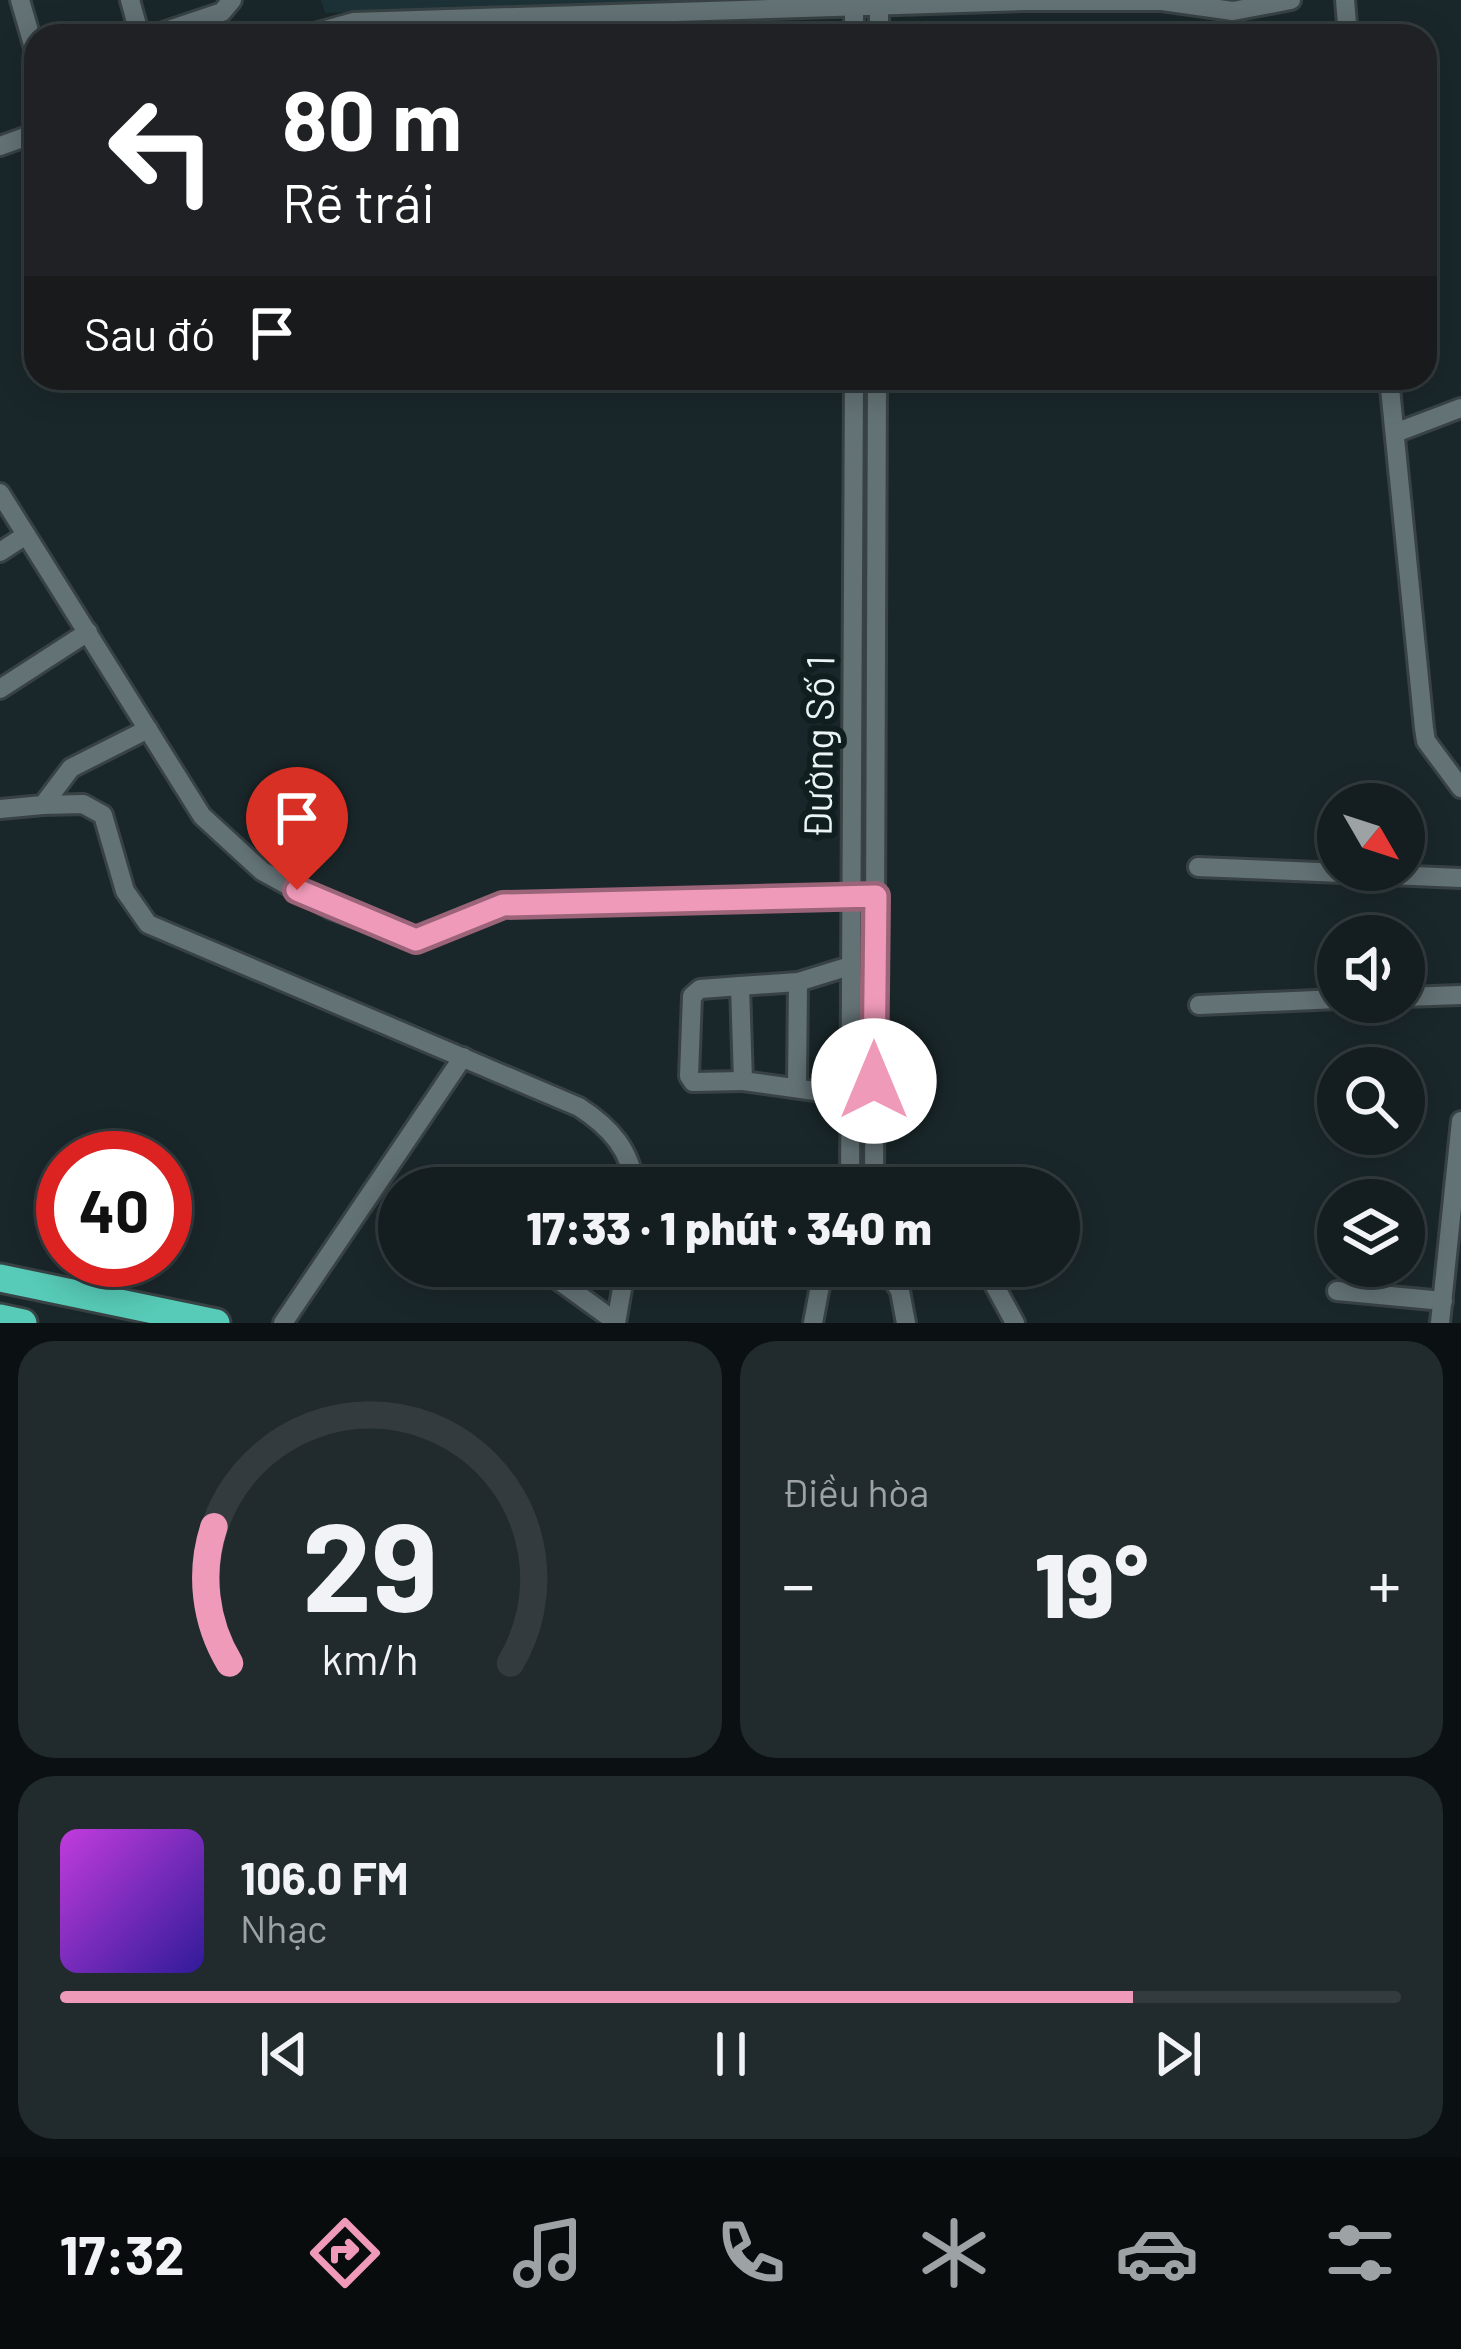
<!DOCTYPE html>
<html lang="vi">
<meta charset="utf-8">
<style>
:root{--surface:#141d20;--page:#212a2d;--text:#f1f3f6;--muted:#9da2a5;--line:#333b3e;--accent:#ef9ab9}
body{margin:0;font-family:Barlow,sans-serif;background:var(--page);color:var(--text);height:100vh;display:flex;flex-direction:column;font-size:45px;white-space:nowrap}
*{box-sizing:border-box;margin:0}
p{font-size:39px;color:var(--muted)}
.icon{flex:none;width:66px;height:66px;fill:none;stroke:currentColor;stroke-width:2;stroke-linecap:round;stroke-linejoin:round}
.map{position:relative;height:1323px;overflow:hidden}
.details{display:flex;flex-direction:column;gap:18px;padding:18px;background:#0b1012;flex:1}
.details>*{flex:none}
.top-card{position:absolute;left:24px;top:24px;width:1413px;height:366px;border-radius:36px;box-shadow:0 6px 30px #0003,0 0 0 3px var(--line);background:#202124;color:#fff;overflow:hidden}
.needle{width:78px;rotate:129deg}
.buttons{position:absolute;left:1317px;top:783px;display:grid;gap:24px}
.buttons a{display:grid;place-items:center;width:108px;height:108px;border-radius:50%;background:var(--surface);box-shadow:0 6px 30px #0003,0 0 0 3px var(--line);font-size:60px}
.speed{position:absolute;left:36px;top:1131px;display:flex;gap:24px;font-size:60px;font-weight:700;text-align:center}
.speed>*{display:grid;place-content:center;width:156px;height:156px;border-radius:50%;background:var(--surface);box-shadow:0 6px 30px #0003,0 0 0 3px var(--line);line-height:1}
.speed .limit{border:18px solid #d22;background:#fff;color:#111}
.pin{position:absolute;display:grid;place-items:center;width:102px;height:102px;color:#fff;margin:-123px -51px;border-radius:50% 50% 50% 0;rotate:-45deg;box-shadow:0 0 12px #0007}
.pin .icon{rotate:45deg}
.me{position:absolute;width:132px;margin:-66px;rotate:0deg;stroke-linejoin:round;filter:drop-shadow(0 0 9px #0008)}
.turn{display:flex;align-items:center;gap:42px;height:252px;padding:0 60px;font-size:54px}
.turn .icon{width:156px;height:156px;stroke-width:2.5}
.turn b{display:block;font-size:84px;line-height:102px}
.then{display:flex;align-items:center;height:114px;padding:0 60px;background:#0003;gap:24px;font-size:45px}
.big{font-size:90px;font-weight:800;line-height:1.1}
.details .tile{flex:1;display:flex;flex-direction:column;justify-content:center;gap:18px;min-width:0;padding:0 42px;border-radius:36px;background:var(--page)}
.details .dial{align-items:center;gap:0}
.dial svg{height:312px;overflow:visible;fill:none;stroke:var(--line);stroke-width:7;stroke-linecap:round;text-anchor:middle}
.dial text{fill:var(--text);stroke:none}
.song{display:flex;align-items:center;gap:36px}
.cover{width:144px;height:144px;border-radius:18px;background:linear-gradient(135deg,hsl(290 70% 55%),hsl(250 70% 35%))}
.played{height:12px;border-radius:6px;background:linear-gradient(90deg,var(--accent) 80%,var(--line) 80%)}
.keys{display:flex;justify-content:space-around;direction:ltr}
.heat{display:flex;justify-content:space-between;align-items:center;font-size:66px;direction:ltr}
.details .tiles{flex:1;display:grid;gap:18px;grid-template-columns:1fr 1fr}
.tile:last-child{grid-column:span 2}
.trip{position:absolute;left:378px;top:1167px;width:702px;height:120px;border-radius:60px;background:var(--surface);box-shadow:0 6px 30px #0003,0 0 0 3px var(--line);font-weight:800;line-height:120px;text-align:center}
.dock{display:flex;height:192px;justify-content:space-around;align-items:center;background:#080c0d;color:var(--muted)}
.dock .icon{width:84px;height:84px}
.dock .active{color:var(--accent)}
.dock b{font-size:54px;color:var(--text)}
.map>svg:first-child{display:block}
.built{fill:#1c3236}
.lines{fill:none;stroke-linecap:round;stroke-linejoin:round}
.minor-casing{stroke:#384244;stroke-width:24}
.highway-casing{stroke:#384244;stroke-width:33}
.minor{stroke:#637275;stroke-width:18}
.highway{stroke:#57cbb7;stroke-width:27}
.route-casing{stroke:#9b6478;stroke-width:30}
.route{stroke:#ef9ab9;stroke-width:21}
.labels{text-anchor:middle;stroke-width:12;stroke-linejoin:round;paint-order:stroke}
.street-label{font-size:39px;fill:#ebf4f5;stroke:#111e20}
</style>
<div class="map">
<svg width="1461" height="1323" viewBox="0 0 1461 1323">
<rect width="100%" height="100%" fill="#1a272a"/>
<polygon class="built" points="321,0 997,0 325,13"/>
<g class="lines">
<g class="minor-casing">
<g id="minor">
<polyline points="20,0 36,55"/>
<polyline points="130,0 140,36"/>
<polyline points="854,0 854,36"/>
<polyline points="1345,0 1348,36"/>
<polyline points="151,36 222,12 232,0"/>
<polyline points="304,36 354,22 1024,1 1162,1 1233,11 1291,0"/>
<polyline points="879,36 879,0"/>
<polyline points="0,146 36,133"/>
<polyline points="1389,378 1424,728 1426,741 1461,788"/>
<polyline points="1395,433 1461,408"/>
<polyline points="0,493 202,816 262,871 331,909 415,940 503,905 876,896"/>
<polyline points="0,552 26,535"/>
<polyline points="0,689 88,632"/>
<path d="M 43,805 L 83,804 L 103,815 L 125,891 L 148,924 L 579,1107 C 610,1127 631,1150 635,1188"/>
<polyline points="0,809 43,805 71,768 148,729"/>
<polyline points="1198,867 1461,878"/>
<polyline points="850,966 798,982 740,986 743,1081 851,1096"/>
<polyline points="740,986 700,989 692,996 689,1076 693,1082 743,1081"/>
<polyline points="1404,997 1461,995"/>
<polyline points="1199,1005 1338,999"/>
<polyline points="797,1087 798,982"/>
<polyline points="850,1188 854,378"/>
<polyline points="874,1188 877,378"/>
<polyline points="884,1266 900,1291 906,1323"/>
<polyline points="984,1266 1015,1323"/>
<polyline points="558,1280 616,1322"/>
<polyline points="1337,1291 1443,1301"/>
<polyline points="283,1323 463,1057"/>
<polyline points="616,1323 626,1266"/>
<polyline points="813,1323 820,1286 834,1266"/>
<polyline points="1440,1323 1461,1121"/>
</g>
</g>
<g class="highway-casing">
<g id="highway">
<polyline points="0,1278 216,1323"/>
<polyline points="0,1318 23,1323"/>
</g>
</g>
<use href="#minor" class="minor"/>
<use href="#highway" class="highway"/>
</g>
<g class="lines">
<g class="route-casing">
<polyline id="route" points="297,890 416,940 503,905 876,896 874,1081"/>
</g>
<use href="#route" class="route"/>
</g>
<g class="labels">
<g class="street-label">
<text transform="translate(819 747) rotate(-89)" y="14">Đường Số 1</text>
</g>
</g>
</svg>
<div class="buttons">
<a><svg class="needle" viewBox="-14 -14 28 28"><path d="M0-13l5 13h-10z" fill="#e53935"/><path d="M0 13l5-13h-10z" fill="#9da2a5"/></svg></a>
<a><svg class="icon" aria-label="sound" viewBox="0 0 24 24"><path d="M4 9h4l5-4v14l-5-4H4zM17 9q2 3 0 6"/></svg></a>
<a><svg class="icon" aria-label="search" viewBox="0 0 24 24"><circle cx="10" cy="10" r="6"/><path d="M15 15l6 6"/></svg></a>
<a><svg class="icon" aria-label="layers" viewBox="0 0 24 24"><path d="M12 4l9 5-9 5-9-5zM3 14l9 5 9-5"/></svg></a>
</div>
<div class="speed"><div class="limit">40</div></div>
<div class="pin" style="left:297px;top:890px;background:#d93025"><svg class="icon" aria-label="arrive" viewBox="0 0 24 24"><path d="M6 21V4h12l-3 4 3 4H6"/></svg></div>
<svg class="me" style="left:874px;top:1081px" viewBox="-20 -20 40 40"><circle r="19" fill="#fff"/><path d="M0-13L10 11 0 6-10 11z" fill="#ef9ab9"/></svg>
<div class="trip">17:33 · 1 phút · 340 m</div>
<div class="top-card">
<div class="turn"><svg class="icon" aria-label="left" viewBox="0 0 24 24"><path d="M17 20v-9H6M10 6l-5 5 5 5"/></svg><div><b>80 m</b>Rẽ trái</div></div>
<div class="then">Sau đó<svg class="icon" aria-label="arrive" viewBox="0 0 24 24"><path d="M6 21V4h12l-3 4 3 4H6"/></svg></div>
</div>
</div>
<section class="details">
<div class="tiles">
<div class="tile dial"><svg viewBox="0 0 100 80">
<path d="M14 69A42 42 0 1 1 86 69"/>
<path d="M14 69A42 42 0 0 1 10 34" stroke="#ef9ab9"/>
<text x="50" y="56" font-size="32" font-weight="700">29</text>
<text x="50" y="72" font-size="11">km/h</text>
</svg></div>
<div class="tile"><p>Điều hòa</p>
<div class="heat"><a>−</a><b class="big">19°</b><a>+</a></div>
</div>
<div class="tile">
<div class="song"><i class="cover"></i><div><b>106.0 FM</b><p>Nhạc</p></div></div>
<div class="played"></div>
<div class="keys"><svg class="icon" aria-label="previous" viewBox="0 0 24 24"><path d="M18 5L8 12l10 7zM5 5v14"/></svg><svg class="icon" aria-label="pause" viewBox="0 0 24 24"><path d="M8 5v14M16 5v14"/></svg><svg class="icon" aria-label="next" viewBox="0 0 24 24"><path d="M6 5l10 7-10 7zM19 5v14"/></svg></div>
</div>
</div>
</section>
<nav class="dock">
<b>17:32</b>
<svg class="icon active" aria-label="directions" viewBox="0 0 24 24"><path d="M12 3l9 9-9 9-9-9zM9 14v-3h6M13 9l2 2-2 2"/></svg>
<svg class="icon" aria-label="music" viewBox="0 0 24 24"><path d="M9 18V5l10-2v13"/><circle cx="6" cy="18" r="3"/><circle cx="16" cy="16" r="3"/></svg>
<svg class="icon" aria-label="phone" viewBox="0 0 24 24"><path d="M5 4h4l2 5-3 2q2 4 5 5l2-3 5 2v4C11 20 4 13 5 4z"/></svg>
<svg class="icon" aria-label="climate" viewBox="0 0 24 24"><path d="M12 3v18M4 7l16 10M4 17L20 7"/></svg>
<svg class="icon" aria-label="car" viewBox="0 0 24 24"><path d="M5 17H2v-5l4-1 3-4h7l3 4 3 1v5h-3M9 17h6M6 11h13"/><circle cx="7" cy="17" r="2"/><circle cx="17" cy="17" r="2"/></svg>
<svg class="icon" aria-label="filters" viewBox="0 0 24 24"><path d="M4 7h16M4 17h16"/><circle cx="9" cy="7" r="2"/><circle cx="15" cy="17" r="2"/></svg>
</nav>
